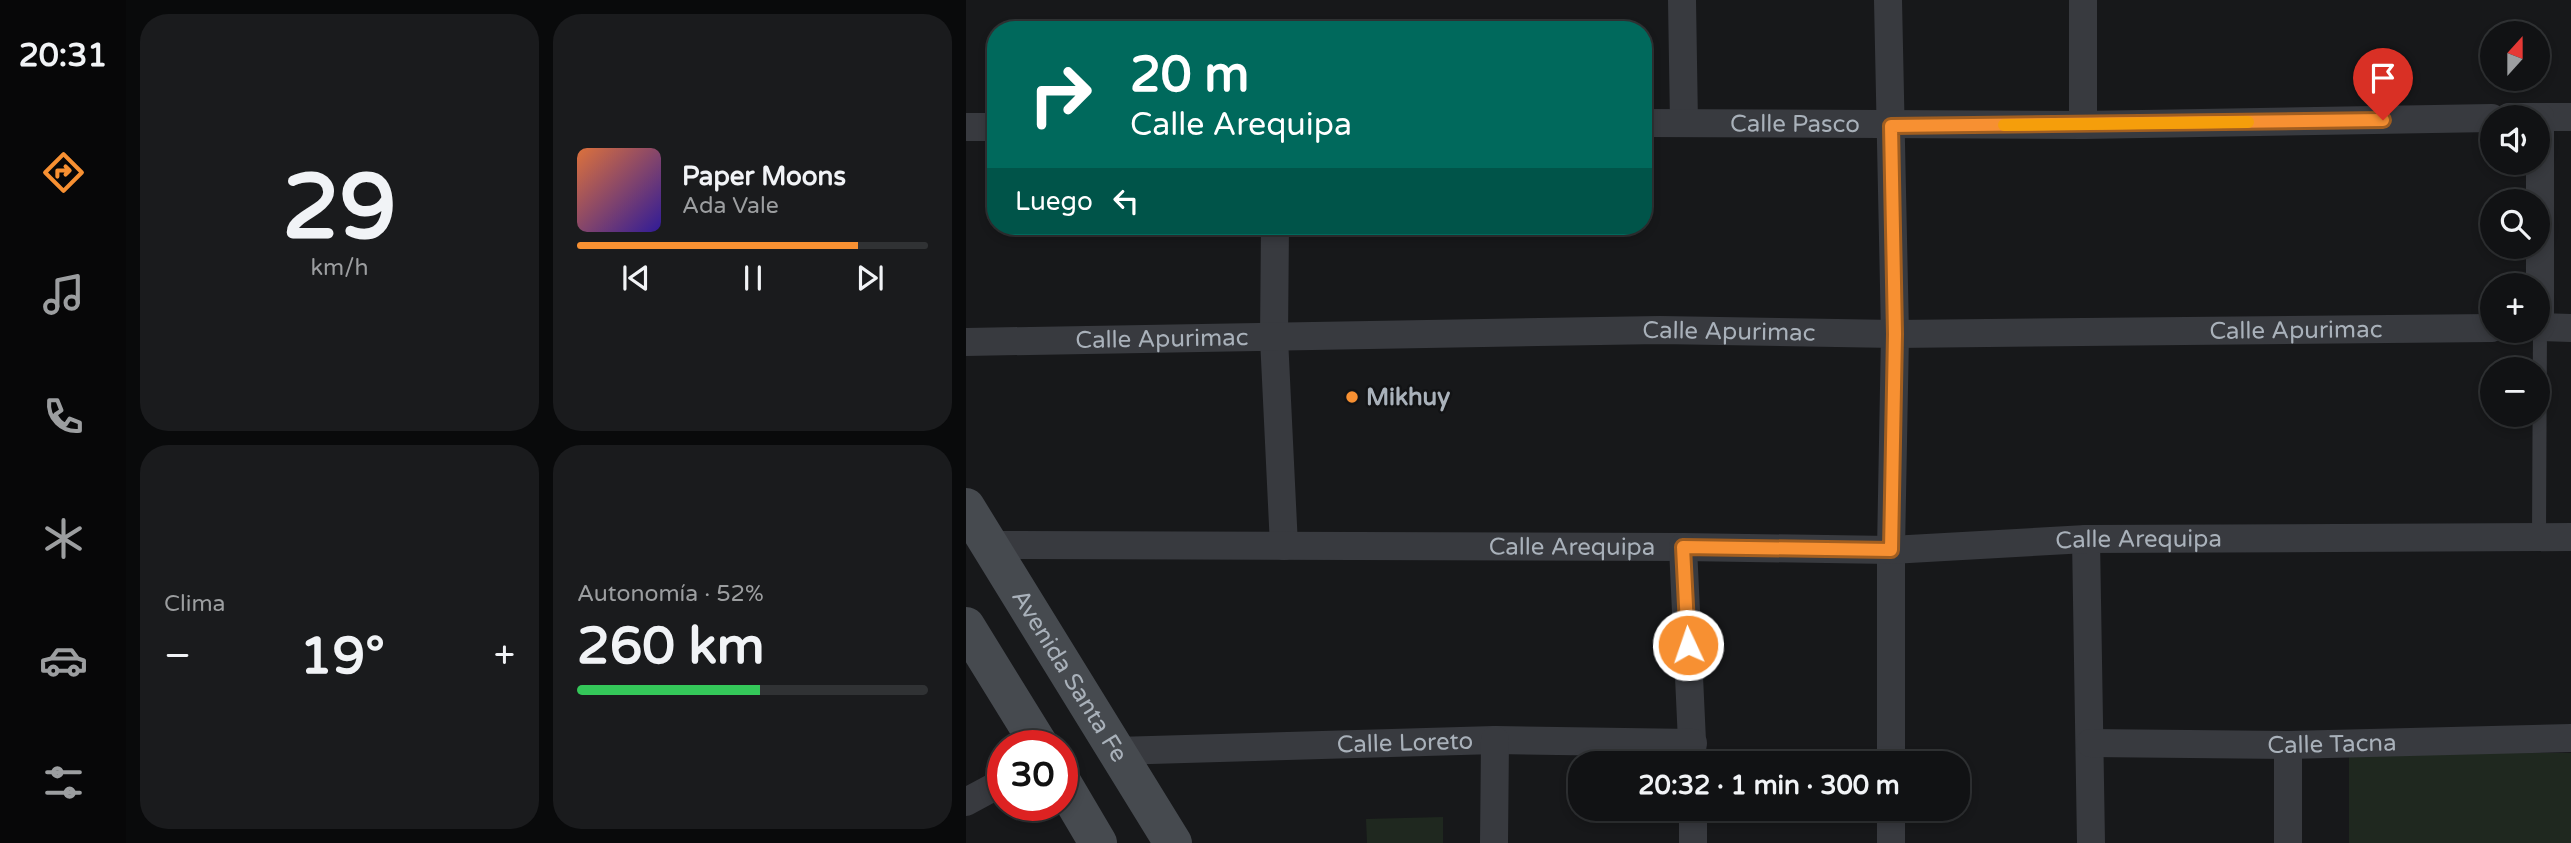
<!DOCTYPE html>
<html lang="es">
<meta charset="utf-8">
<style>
:root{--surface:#111214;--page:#1a1b1d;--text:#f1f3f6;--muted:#9c9ea0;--line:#303234;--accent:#f79032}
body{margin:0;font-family:"Varela Round",sans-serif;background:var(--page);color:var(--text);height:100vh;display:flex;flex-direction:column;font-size:26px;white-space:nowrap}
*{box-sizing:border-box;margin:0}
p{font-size:23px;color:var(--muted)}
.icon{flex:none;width:38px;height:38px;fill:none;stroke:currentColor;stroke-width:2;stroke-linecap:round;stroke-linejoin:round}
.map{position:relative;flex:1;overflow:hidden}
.drawer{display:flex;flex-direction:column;gap:14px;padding:14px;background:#090a0b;width:840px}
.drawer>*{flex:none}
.hud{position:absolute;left:21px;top:21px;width:665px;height:214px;border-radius:28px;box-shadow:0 4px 10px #0003,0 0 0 2px var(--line);background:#00695c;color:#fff;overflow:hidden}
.needle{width:46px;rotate:21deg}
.controls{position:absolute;left:1514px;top:21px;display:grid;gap:14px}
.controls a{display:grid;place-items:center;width:70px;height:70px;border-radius:50%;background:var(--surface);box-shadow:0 4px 10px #0003,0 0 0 2px var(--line);font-size:35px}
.speed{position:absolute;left:21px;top:730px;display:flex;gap:14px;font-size:35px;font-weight:700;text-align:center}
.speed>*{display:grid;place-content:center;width:91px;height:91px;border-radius:50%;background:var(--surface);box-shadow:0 4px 10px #0003,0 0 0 2px var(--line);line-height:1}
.speed .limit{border:10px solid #d22;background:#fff;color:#111}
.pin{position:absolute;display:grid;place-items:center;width:60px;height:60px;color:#fff;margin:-72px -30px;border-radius:50% 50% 50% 0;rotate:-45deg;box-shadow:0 0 7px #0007}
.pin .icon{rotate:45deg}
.me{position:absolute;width:77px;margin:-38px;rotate:357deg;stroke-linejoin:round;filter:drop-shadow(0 0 5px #0008)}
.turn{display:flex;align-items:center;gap:24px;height:147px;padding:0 28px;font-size:32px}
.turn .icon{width:91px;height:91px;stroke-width:2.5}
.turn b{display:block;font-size:49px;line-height:60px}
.then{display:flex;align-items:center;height:66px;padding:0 28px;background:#0003;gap:14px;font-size:26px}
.big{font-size:52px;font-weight:700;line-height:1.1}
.drawer .tile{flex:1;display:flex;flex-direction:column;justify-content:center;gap:10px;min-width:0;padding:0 24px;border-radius:28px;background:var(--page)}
.drawer .dial{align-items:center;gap:0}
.dial b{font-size:91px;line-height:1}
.song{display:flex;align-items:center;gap:21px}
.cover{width:84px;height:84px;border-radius:10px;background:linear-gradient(135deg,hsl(20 70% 55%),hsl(250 70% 35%))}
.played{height:7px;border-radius:4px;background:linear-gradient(90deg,var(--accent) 80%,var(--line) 80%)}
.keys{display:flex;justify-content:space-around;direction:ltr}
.heat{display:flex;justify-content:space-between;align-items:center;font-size:38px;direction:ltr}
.charge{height:10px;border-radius:5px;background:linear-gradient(90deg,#34c759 52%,var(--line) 0)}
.drawer .tiles{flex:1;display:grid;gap:14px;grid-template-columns:repeat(2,1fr)}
.trip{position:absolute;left:602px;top:751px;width:402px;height:70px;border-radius:28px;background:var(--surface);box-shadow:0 4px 10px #0003,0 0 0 2px var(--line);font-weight:700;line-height:70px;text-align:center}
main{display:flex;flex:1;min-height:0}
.tabs{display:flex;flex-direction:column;width:126px;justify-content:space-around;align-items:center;background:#070708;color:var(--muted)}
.tabs .icon{width:49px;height:49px}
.tabs .on{color:var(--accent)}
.tabs b{font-size:32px;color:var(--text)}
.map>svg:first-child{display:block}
.green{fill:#1f281f}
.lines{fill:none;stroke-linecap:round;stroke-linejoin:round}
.service{stroke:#383a3f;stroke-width:14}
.minor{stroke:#383a3f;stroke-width:28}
.secondary{stroke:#464a4f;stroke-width:38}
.route-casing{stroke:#a15e20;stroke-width:18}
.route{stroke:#f79032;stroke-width:12}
.slow{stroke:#f59e0b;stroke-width:12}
.poi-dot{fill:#f79032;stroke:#121315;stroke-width:2.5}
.labels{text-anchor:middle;stroke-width:5;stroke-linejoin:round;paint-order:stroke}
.street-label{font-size:24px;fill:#a9b1ba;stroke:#121315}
.poi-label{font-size:24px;font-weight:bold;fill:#a9b1ba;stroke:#121315;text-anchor:start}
</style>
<main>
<nav class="tabs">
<b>20:31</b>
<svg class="icon on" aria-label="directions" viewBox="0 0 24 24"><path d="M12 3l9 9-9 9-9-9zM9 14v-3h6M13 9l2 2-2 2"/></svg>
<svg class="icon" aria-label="music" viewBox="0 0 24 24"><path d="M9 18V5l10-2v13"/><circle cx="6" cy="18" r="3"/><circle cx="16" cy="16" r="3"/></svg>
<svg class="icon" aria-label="phone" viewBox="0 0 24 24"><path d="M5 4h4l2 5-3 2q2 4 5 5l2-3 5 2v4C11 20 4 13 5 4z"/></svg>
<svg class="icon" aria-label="climate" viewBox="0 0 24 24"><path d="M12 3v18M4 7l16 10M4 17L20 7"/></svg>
<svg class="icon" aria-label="car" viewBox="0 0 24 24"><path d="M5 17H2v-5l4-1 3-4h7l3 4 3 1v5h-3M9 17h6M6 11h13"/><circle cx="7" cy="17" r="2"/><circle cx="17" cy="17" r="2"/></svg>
<svg class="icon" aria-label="filters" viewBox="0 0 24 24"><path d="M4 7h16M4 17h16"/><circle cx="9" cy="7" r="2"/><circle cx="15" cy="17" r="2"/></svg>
</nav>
<section class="drawer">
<div class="tiles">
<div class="tile dial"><b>29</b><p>km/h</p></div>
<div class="tile">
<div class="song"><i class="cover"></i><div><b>Paper Moons</b><p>Ada Vale</p></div></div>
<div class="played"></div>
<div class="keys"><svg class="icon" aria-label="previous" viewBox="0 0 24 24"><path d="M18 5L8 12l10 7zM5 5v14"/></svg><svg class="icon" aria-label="pause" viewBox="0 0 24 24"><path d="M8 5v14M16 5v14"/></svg><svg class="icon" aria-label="next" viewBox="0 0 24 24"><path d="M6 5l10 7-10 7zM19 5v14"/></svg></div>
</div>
<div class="tile"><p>Clima</p>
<div class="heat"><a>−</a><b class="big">19°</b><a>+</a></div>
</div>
<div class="tile"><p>Autonomía · 52%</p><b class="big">260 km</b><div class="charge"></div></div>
</div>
</section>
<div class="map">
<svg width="1605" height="843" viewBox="0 0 1605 843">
<rect width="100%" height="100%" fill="#17181a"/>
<g class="green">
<polygon points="1383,752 1605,753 1605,843 1383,843"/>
<polygon points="477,817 477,843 401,843 400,819"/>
</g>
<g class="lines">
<polyline class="service" points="1573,537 1574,327"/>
<g class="minor">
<polyline points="716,0 718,123"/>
<polyline points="922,0 929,334 925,550 925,763"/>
<polyline points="1543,117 1605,117"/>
<path id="s1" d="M 677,123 L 1117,125 L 1526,118"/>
<polyline points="1117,125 1117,0"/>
<polyline points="0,127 30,127"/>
<polyline points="309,226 308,338 318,546"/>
<polyline points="1572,327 1605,328"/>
<polyline points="1574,327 1574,117"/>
<path id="s2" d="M 0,342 L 694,330 L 929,334 L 1526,328"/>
<polyline points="1120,539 1125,843"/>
<path id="s3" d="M 25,545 L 717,547 L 925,550 L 1120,539 L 1605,537"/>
<polyline points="717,547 727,763"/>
<path id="s4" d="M 1124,743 L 1322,745 L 1605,738"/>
<path id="s5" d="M 150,751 L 529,740 L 727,743"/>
<polyline points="0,802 37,782"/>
<polyline points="925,808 925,843"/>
<polyline points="528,843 529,740"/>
<polyline points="727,843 727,808"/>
<polyline points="1322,843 1322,745"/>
</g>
<g class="secondary">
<path id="s6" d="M 0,507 L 207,843"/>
<polyline points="0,626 74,746"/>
<polyline points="96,782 132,843"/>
</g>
</g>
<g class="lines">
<g class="route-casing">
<polyline id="route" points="722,645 717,547 925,550 929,334 925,126 1417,120"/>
</g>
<use href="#route" class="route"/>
<polyline class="slow" points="1038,125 1282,122"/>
</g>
<circle class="poi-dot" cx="386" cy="397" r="7"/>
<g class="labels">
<g class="street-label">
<text dy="8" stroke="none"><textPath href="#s1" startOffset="152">Calle Pasco</textPath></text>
<text dy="8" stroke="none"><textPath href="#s2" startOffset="1330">Calle Apurimac</textPath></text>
<text dy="8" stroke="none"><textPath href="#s2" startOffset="763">Calle Apurimac</textPath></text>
<text dy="8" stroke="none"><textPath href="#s2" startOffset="196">Calle Apurimac</textPath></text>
<text dy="8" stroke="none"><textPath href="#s3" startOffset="1148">Calle Arequipa</textPath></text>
<text dy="8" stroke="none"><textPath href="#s3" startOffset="581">Calle Arequipa</textPath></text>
<text dy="8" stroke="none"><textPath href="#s6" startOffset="198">Avenida Santa Fe</textPath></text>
<text dy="8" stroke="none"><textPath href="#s5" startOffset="289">Calle Loreto</textPath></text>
<text dy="8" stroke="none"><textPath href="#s4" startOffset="242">Calle Tacna</textPath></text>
</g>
<g class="poi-label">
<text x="400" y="405">Mikhuy</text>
</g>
</g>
</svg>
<div class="controls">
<a><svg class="needle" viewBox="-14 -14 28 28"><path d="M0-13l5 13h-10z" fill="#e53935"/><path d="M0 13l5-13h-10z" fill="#9c9ea0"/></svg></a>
<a><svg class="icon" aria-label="sound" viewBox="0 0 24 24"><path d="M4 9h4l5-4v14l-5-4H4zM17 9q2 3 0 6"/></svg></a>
<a><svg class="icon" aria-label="search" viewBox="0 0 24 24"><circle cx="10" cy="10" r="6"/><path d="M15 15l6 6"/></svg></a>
<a>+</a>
<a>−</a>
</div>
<div class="speed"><div class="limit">30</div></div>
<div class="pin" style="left:1417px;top:120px;background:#d93025"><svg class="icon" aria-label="arrive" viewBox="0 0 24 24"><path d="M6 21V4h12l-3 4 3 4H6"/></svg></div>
<svg class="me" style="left:722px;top:645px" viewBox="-20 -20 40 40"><circle r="17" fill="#f79032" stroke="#fff" stroke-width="3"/><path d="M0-11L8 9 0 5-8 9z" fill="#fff"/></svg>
<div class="trip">20:32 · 1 min · 300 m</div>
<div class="hud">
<div class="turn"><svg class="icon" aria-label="right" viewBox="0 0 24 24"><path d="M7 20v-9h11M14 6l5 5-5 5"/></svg><div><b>20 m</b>Calle Arequipa</div></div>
<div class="then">Luego<svg class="icon" aria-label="left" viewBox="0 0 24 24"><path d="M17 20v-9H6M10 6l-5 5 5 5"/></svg></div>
</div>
</div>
</main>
